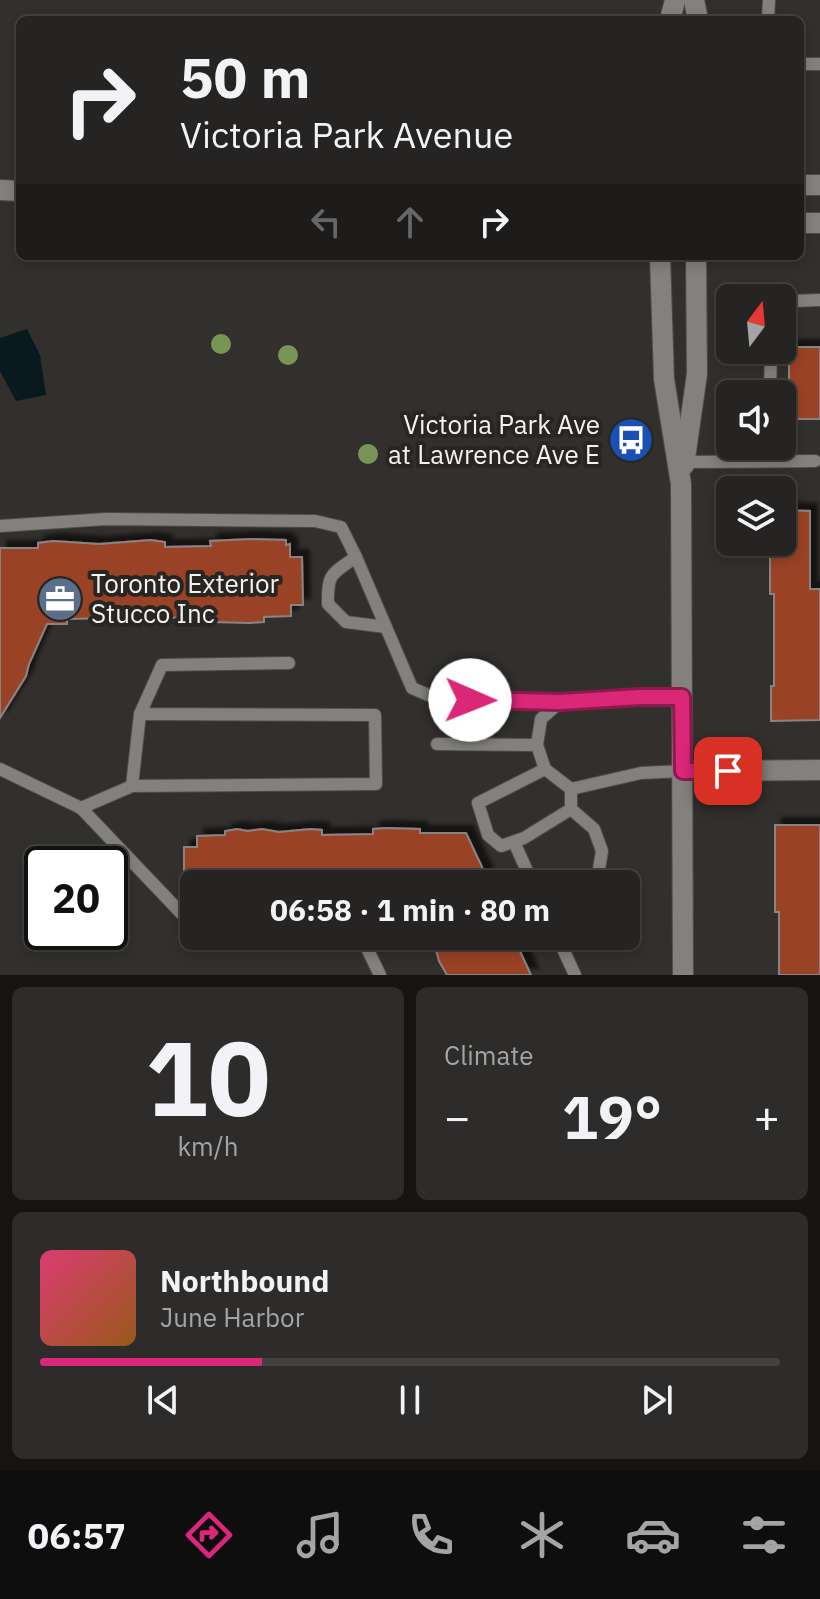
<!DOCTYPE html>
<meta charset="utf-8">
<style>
:root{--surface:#262422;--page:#2e2c2a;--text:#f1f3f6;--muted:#a4a4a5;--line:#424140;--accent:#db2777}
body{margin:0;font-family:"IBM Plex Sans",sans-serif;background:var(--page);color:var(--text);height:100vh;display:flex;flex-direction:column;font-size:30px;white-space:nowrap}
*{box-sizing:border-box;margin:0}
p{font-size:26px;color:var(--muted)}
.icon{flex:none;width:44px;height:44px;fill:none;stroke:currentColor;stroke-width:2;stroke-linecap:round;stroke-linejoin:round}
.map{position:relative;height:975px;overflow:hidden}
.sheet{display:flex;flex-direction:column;gap:12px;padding:12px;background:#151413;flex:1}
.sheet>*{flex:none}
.top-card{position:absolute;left:16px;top:16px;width:788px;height:244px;border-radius:12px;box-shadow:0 4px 12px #0003,0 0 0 2px var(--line);background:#262422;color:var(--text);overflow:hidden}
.needle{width:52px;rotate:16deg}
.controls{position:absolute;left:716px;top:284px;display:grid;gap:16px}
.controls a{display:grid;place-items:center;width:80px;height:80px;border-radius:12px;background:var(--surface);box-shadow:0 4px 12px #0003,0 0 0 2px var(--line);font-size:40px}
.speed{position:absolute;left:24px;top:846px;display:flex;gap:16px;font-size:40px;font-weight:700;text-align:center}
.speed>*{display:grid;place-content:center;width:104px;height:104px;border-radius:50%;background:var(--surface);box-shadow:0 4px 12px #0003,0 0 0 2px var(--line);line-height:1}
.speed .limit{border:4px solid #111;border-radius:12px;background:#fff;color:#111}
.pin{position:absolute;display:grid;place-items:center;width:68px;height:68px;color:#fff;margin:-34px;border-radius:16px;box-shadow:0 4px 12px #0006}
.me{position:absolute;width:88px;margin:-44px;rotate:91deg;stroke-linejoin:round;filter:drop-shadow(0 0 6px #0008)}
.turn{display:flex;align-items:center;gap:28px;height:168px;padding:0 32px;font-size:36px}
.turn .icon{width:104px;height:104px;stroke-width:2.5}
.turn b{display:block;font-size:56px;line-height:68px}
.lanes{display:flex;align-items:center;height:76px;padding:0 32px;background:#0003;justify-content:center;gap:40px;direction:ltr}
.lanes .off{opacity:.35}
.big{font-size:60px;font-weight:700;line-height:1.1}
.sheet .card{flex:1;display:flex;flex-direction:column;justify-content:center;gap:12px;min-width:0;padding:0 28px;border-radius:12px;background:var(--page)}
.sheet .dial{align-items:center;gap:0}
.dial b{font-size:104px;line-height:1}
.song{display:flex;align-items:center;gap:24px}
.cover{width:96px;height:96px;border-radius:12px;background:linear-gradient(135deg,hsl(340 70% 55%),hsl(30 70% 35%))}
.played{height:8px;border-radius:4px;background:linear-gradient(90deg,var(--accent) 30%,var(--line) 30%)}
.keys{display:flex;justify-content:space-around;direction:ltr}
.heat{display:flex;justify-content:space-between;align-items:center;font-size:44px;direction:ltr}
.sheet .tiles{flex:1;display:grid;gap:12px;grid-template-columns:1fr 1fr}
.card:last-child{grid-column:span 2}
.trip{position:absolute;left:180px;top:870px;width:460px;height:80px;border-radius:12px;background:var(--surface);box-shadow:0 4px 12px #0003,0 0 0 2px var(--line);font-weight:700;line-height:80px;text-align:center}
.menu{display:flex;height:128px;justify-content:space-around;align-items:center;background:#0f0e0e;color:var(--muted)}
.menu .icon{width:56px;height:56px}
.menu .on{color:var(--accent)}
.menu b{font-size:36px;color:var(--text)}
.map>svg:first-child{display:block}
.water{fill:#081a1e}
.building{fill:#9a4326;stroke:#888482;stroke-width:2;filter:url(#shadow)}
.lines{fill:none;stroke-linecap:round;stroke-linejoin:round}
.service-casing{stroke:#4e4d4a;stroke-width:14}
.minor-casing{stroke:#4e4d4a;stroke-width:22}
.secondary-casing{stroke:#4e4d4a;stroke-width:22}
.service{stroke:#83817d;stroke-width:12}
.minor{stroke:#83817d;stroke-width:20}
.secondary{stroke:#83817d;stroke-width:20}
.tree{fill:#789556}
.route-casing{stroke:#8e194d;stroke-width:20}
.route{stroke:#db2777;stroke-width:14}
.labels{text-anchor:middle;stroke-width:8;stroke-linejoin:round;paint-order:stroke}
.poi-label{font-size:26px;fill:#f4f3f1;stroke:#282623;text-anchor:end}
</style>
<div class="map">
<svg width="820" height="975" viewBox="0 0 820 975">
<defs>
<filter id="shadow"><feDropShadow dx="7" dy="-7" stdDeviation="2" flood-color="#0009"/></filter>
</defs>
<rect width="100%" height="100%" fill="#32302d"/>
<polygon class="water" points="27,329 40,355 46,395 16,401 0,371 0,338"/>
<g class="building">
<rect x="789" y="347" width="31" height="72"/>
<polygon points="782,510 810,511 810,589 820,589 820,720 771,721 771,686 774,686 774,594 770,594 770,546 773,546 773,542 782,542"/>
<polygon points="251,539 286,540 286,545 290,544 290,557 302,557 303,605 291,605 291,616 264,617 264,622 249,623 212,622 211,617 166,618 166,623 152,624 113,623 113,618 67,619 67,624 47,624 29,664 26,676 0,718 0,548 38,548 38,543 53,541 99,544 151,540 165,542 165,547 211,546 210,541"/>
<polygon points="775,825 820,825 820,975 779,975 779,912 775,912"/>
<polygon points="385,828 420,829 420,833 466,833 490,884 184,884 184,847 197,847 197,836 225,835 225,831 237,829 248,831 262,829 279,832 311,829 322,830 322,835 373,834 373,829"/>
<polygon points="434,936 513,936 531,975 447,975 439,961 436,950 440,949"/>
</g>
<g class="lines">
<g class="service-casing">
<g id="service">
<polyline points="768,20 769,0"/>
<polyline points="800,64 820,64"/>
<polyline points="782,305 791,301 820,300"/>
<polyline points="770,394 771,350"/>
<polyline points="684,462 815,461"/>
<polyline points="0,526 106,519 315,521 341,527 356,557 412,688 440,700 560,702"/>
<path d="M 356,557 C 332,574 327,573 328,604 L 346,622 L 386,627"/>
<polyline points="682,697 640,697 560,702 541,719 537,745 545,769 571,789 641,773 683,771"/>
<polyline points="437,744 537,745"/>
<polyline points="0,769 81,808 132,786 376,784 375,715 140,714 162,665 289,663"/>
<polyline points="545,769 478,803 488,835 501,846 524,838 571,809 571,789"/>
<polyline points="132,786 140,714"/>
<polyline points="81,808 181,913 194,914"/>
<polyline points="571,809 594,829 602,851 598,875 588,884"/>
<polyline points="514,842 533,884"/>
<polyline points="361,936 380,975"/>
<polyline points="557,936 575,975"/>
</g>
</g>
<g class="minor-casing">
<polyline id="minor" points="683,771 820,770"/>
</g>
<g class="secondary-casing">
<g id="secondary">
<polyline points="694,0 698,20"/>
<polyline points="670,20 675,0"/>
<polyline points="800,185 820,185"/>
<polyline points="0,190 20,191"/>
<polyline points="800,223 820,223"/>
<polyline points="660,256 664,379 681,484 683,975"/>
<polyline points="684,465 697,374 696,256"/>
</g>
</g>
<use href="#service" class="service"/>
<use href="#minor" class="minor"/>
<use href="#secondary" class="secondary"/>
</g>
<g class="tree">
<circle cx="221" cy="344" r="10"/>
<circle cx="288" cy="355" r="10"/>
<circle cx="368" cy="454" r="10"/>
</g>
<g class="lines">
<g class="route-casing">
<polyline id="route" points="470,700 560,702 640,697 682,697 683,771 728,771"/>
</g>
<use href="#route" class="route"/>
</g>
<defs>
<g id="bus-disc" transform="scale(2.3)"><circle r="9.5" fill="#1a4fb4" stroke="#282623"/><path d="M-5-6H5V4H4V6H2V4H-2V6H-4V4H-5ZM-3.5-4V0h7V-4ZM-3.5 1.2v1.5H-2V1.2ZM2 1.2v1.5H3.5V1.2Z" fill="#fff"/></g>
<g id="office-disc" transform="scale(2.3)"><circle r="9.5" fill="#5c6f8a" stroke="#282623"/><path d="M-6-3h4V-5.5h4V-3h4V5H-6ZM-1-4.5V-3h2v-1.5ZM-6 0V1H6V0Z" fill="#fff"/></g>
</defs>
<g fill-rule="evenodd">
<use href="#bus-disc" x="631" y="440"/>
<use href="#office-disc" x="60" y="599"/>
</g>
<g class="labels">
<g class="poi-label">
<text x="600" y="434">Victoria Park Ave<tspan x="600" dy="30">at Lawrence Ave E</tspan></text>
<text x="91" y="593" text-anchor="start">Toronto Exterior<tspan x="91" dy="30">Stucco Inc</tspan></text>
</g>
</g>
</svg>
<div class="controls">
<a><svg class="needle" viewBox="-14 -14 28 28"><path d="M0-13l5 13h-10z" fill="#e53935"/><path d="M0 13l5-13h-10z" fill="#a4a4a5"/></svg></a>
<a><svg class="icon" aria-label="sound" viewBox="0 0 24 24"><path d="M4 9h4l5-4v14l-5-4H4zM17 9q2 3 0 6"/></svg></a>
<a><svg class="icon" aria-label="layers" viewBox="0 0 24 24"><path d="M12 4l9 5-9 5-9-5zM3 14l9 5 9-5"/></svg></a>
</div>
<div class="speed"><div class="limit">20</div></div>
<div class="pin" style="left:728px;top:771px;background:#d93025"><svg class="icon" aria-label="arrive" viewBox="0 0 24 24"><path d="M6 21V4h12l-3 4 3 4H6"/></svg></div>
<svg class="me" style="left:470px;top:700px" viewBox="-20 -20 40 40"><circle r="19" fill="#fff"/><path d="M0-13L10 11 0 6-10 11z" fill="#db2777"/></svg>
<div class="trip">06:58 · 1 min · 80 m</div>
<div class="top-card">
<div class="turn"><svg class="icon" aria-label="right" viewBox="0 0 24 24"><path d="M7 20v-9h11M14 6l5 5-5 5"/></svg><div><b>50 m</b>Victoria Park Avenue</div></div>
<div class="lanes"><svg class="icon off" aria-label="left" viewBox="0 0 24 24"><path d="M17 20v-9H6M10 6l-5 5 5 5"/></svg><svg class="icon off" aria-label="ahead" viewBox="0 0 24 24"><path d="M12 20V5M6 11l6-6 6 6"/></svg><svg class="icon" aria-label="right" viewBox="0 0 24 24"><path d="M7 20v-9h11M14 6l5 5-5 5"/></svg></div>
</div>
</div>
<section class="sheet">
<div class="tiles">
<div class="card dial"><b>10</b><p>km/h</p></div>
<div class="card"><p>Climate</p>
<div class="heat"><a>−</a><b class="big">19°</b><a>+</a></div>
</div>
<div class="card">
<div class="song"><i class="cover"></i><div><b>Northbound</b><p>June Harbor</p></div></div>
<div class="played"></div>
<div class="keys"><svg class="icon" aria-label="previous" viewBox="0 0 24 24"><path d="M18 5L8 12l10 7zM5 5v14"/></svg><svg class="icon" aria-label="pause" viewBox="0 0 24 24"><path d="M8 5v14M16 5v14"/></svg><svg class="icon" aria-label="next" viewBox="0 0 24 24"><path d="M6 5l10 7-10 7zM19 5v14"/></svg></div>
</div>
</div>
</section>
<nav class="menu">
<b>06:57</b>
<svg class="icon on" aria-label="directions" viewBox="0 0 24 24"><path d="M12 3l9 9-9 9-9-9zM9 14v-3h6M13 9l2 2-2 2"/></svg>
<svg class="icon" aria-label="music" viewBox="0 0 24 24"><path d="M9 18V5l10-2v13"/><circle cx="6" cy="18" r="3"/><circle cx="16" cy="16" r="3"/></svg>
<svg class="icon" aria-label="phone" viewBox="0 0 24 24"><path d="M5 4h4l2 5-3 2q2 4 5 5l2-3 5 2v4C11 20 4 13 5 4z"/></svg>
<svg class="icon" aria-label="climate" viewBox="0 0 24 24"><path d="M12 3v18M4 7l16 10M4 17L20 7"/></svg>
<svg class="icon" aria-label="car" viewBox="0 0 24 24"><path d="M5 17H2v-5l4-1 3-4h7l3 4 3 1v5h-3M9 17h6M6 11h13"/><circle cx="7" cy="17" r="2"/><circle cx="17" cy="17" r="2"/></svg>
<svg class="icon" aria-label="filters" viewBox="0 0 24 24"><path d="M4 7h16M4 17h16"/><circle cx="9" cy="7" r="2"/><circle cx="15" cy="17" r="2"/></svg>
</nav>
